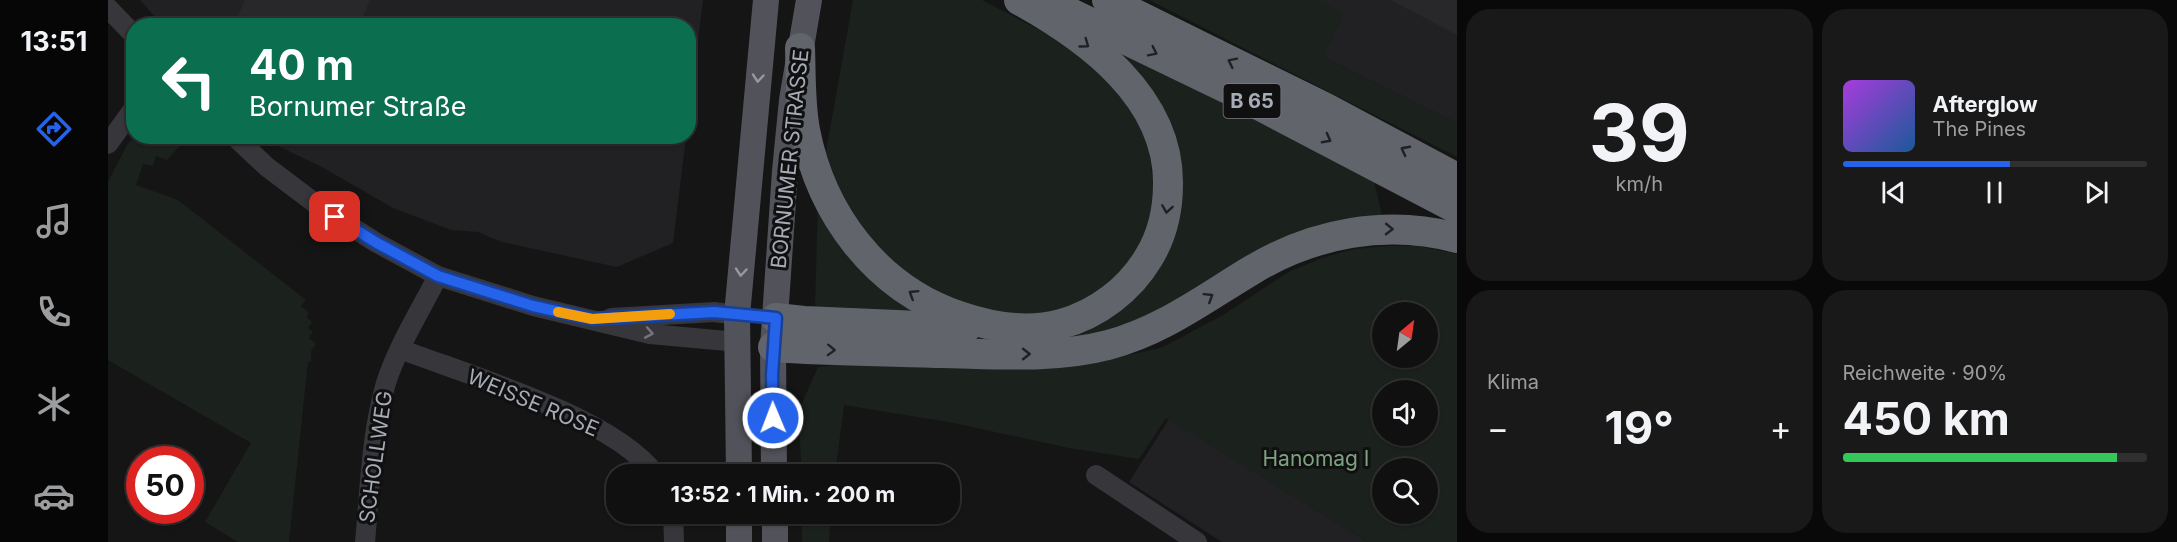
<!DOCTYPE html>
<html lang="de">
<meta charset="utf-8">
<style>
:root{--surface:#101010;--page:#191919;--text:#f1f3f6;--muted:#9c9d9f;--line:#303030;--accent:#2563eb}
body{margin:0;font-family:Inter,sans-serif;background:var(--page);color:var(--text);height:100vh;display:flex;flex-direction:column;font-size:22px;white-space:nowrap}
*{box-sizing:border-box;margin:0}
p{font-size:20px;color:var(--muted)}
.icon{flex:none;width:33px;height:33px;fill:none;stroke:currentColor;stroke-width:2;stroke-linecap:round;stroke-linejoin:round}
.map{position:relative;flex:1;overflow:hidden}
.side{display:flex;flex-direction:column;gap:9px;padding:9px;background:#090909;width:720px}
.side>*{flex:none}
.hud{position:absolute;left:18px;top:18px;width:570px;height:126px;border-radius:24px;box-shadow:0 2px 4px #0004,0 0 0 2px var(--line);background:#0b6e4f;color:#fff;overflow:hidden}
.needle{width:39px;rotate:29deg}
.fabs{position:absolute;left:1264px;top:302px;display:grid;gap:12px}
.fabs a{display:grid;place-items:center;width:66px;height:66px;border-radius:50%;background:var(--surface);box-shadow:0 2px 4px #0004,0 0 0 2px var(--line);font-size:30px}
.speed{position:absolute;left:18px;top:446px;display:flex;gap:12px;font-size:30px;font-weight:700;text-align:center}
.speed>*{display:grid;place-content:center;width:78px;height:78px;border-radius:50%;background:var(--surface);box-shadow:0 2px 4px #0004,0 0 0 2px var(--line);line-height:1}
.speed .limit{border:9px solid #d22;background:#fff;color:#111}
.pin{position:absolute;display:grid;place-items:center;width:51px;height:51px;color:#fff;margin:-26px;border-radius:12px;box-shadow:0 3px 9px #0006}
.me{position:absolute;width:66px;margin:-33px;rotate:359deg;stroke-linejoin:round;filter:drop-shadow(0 0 4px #0008)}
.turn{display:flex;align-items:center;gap:21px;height:126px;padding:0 24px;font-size:27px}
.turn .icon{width:78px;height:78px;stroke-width:2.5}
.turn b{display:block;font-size:42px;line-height:51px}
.big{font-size:45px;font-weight:700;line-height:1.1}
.side .card{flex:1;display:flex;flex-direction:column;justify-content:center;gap:9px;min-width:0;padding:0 21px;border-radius:24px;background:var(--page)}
.side .dial{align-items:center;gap:0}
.dial b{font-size:78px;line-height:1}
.song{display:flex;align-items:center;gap:18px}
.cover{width:72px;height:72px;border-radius:9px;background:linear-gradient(135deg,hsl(280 70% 55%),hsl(210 70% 35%))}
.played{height:6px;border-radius:3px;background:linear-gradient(90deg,var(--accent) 55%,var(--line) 55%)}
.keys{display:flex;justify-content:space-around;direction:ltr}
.heat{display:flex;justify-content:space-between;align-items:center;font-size:33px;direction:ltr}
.charge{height:9px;border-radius:4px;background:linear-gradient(90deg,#34c759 90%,var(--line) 0)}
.side .tiles{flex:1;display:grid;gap:9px;grid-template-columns:repeat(2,1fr)}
.trip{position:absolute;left:498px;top:464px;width:354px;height:60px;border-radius:24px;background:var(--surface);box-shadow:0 2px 4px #0004,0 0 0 2px var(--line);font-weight:700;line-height:60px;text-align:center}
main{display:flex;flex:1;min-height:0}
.menu{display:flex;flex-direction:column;width:108px;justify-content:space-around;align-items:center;background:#060606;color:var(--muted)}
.menu .icon{width:42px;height:42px}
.menu .on{color:var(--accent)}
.menu b{font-size:27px;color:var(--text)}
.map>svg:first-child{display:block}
.built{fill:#212123}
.green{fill:#1b211c;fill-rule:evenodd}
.building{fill:#28282a}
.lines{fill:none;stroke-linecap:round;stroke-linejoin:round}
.minor{stroke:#36363b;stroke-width:20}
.major{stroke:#52535a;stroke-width:26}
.highway{stroke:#62646c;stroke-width:30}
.oneway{stroke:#202123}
.oneway2{stroke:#9599a4}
.oneway3{stroke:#74767f}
.route-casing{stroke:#184099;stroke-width:15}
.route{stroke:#2563eb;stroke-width:10}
.slow{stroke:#f59e0b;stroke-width:10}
.labels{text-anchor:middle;stroke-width:6;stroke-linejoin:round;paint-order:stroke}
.shield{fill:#101011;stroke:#797c85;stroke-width:1.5}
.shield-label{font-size:20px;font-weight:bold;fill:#a6abb7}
.street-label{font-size:21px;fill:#a6abb7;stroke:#101011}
.park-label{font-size:21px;fill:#7da280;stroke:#101011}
</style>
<main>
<nav class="menu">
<b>13:51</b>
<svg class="icon on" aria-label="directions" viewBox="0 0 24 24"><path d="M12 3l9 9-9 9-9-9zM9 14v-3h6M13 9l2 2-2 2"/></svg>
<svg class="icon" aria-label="music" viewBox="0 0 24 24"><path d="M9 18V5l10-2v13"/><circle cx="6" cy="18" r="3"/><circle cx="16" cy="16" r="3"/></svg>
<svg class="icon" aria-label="phone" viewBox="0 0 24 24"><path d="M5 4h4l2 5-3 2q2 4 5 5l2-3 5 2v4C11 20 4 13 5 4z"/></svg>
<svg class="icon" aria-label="climate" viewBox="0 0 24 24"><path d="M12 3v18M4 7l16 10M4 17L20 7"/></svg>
<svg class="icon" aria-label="car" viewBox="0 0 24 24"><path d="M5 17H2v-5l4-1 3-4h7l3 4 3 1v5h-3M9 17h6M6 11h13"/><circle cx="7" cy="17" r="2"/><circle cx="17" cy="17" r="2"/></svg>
</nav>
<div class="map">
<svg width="1349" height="542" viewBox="0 0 1349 542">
<rect width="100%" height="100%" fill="#151516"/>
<g class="built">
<polygon points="32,0 595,0 581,116 580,26 55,26"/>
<polygon points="1101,0 1349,0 1349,123 1215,57"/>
<polygon points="151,137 578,137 565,243 509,267 394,242 370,232 343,230 285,208 214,167"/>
<polygon points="1061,419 1260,542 1114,542 1021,482"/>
</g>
<g class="green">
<polygon points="745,0 874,0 953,41 1009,89 1040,139 1047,203 1033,247 999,287 965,305 936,313 918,315 858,306 797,273 755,231 735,198 717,157"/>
<polygon points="1041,0 1210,0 1236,14 1215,57 1349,123 1349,157"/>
<polygon points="1001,46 1265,177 1275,219 1233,221 1185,233 1149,250 1049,319 957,342 707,334 931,339 965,331 1069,213"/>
<polygon points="26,137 80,137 59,160 48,156 45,166 35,164 28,185 70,200 198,300 193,306 201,313 198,317 204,322 200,328 205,332 201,338 208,344 203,351 203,361 200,362 181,542 130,542 97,522 143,443 0,360 0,182 19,145"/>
<polygon points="710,199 817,314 707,309"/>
<path d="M 1280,246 L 1310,246 L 1349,254 L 1349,542 L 1260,542 L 1058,418 L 1031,459 L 961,448 L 846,423 L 736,405 L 727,474 L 694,474 L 690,412 L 710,367 L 727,365 L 969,365 L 1025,354 L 1055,347 L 1115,315 L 1182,271 L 1214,258 L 1246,249 ZM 1275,312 L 1320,312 L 1320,357 L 1275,357 ZM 1275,390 L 1320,390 L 1320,435 L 1275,435 ZM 1275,468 L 1320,468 L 1320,513 L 1275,513 Z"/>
<polygon points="694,513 723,513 721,542 694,542"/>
</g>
<g class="building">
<polygon points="137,0 262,0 251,26 125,26"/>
<polygon points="1283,0 1349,0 1349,35"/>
</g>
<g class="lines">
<g class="minor">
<polyline points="0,8 26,35"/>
<polyline points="126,136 159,167 212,207 269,243 330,276 425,306 542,334 630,342"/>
<polyline points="0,144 26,108"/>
<polyline points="503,318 606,312 629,315"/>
<path d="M 292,349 C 360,375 505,417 547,474"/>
<polyline points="988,475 1089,542"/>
<polyline points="565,513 566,542"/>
<path d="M 257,542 C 262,489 263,434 278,383 C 290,346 312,311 330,276"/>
</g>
<g class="major">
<polyline points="631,474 629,315 658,0"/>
<polyline points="666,474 665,347 677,171 684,100 701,0"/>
<polyline points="631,513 631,542"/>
<polyline points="667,513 667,542"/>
</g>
<g class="highway">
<polyline points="999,0 1218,108 1349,178"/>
<polyline points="946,5 1120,89 1349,209"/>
<path d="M 692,48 C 693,76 692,103 697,130 C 713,214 768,288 851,316 C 883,327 920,333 953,324 C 990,314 1022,289 1041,257 C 1055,234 1060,210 1060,184 C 1061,97 980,38 911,0"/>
<polyline points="668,318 696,321 858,328"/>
<path d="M 665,347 C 721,351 777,351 833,353 C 888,354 946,359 1000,345 C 1054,331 1097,298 1144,270 C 1205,233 1279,219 1349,238"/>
</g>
</g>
<defs><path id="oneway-chevron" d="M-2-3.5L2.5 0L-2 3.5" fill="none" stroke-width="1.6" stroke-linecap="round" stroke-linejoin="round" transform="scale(1.5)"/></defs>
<g class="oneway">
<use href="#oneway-chevron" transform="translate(977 44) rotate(36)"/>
<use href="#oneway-chevron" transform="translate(1045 52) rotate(26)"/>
<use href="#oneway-chevron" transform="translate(1124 62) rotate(-154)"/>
<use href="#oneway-chevron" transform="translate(1219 139) rotate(28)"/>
<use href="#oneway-chevron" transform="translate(1297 150) rotate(-152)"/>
<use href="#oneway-chevron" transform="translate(1059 209) rotate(99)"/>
<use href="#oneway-chevron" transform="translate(1281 229) rotate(1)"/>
<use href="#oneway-chevron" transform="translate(805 294) rotate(-148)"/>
<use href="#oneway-chevron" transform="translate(1101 297) rotate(-32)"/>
<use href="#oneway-chevron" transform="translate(723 350) rotate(2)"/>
<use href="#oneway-chevron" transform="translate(918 354)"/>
</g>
<g class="oneway2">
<use href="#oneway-chevron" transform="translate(650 78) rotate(95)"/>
<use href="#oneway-chevron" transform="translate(633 272) rotate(95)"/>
</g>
<use class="oneway3" href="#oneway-chevron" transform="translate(541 333) rotate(10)"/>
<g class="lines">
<g class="route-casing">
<polyline id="route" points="227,217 269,243 330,276 425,306 484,319 606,312 668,318 664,375 665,418"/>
</g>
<use href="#route" class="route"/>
<polyline class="slow" points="450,312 484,319 562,314"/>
</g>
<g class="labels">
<rect class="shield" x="1115.5" y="84" width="57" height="34" rx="4.5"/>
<g class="shield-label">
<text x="1144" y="108">B 65</text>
</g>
<g class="street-label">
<text transform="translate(682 159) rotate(-84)" y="7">BORNUMER STRASSE</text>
<text transform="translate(425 403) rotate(23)" y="7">WEISSE ROSE</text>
<text transform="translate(268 457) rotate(-82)" y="7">SCHOLLWEG</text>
</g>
<g class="park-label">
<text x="1208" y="466">Hanomag I</text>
</g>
</g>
</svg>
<div class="fabs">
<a><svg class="needle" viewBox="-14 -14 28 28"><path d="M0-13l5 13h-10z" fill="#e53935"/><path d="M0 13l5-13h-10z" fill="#9c9d9f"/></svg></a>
<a><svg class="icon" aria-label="sound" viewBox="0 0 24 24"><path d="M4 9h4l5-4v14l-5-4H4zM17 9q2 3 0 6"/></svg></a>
<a><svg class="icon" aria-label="search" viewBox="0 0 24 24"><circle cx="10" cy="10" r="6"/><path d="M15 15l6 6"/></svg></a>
</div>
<div class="speed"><div class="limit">50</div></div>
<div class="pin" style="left:227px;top:217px;background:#d93025"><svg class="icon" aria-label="arrive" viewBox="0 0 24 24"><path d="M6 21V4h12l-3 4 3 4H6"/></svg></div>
<svg class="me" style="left:665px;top:418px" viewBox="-20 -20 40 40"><circle r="17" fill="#2563eb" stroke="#fff" stroke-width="3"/><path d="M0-11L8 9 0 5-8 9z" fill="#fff"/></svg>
<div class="trip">13:52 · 1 Min. · 200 m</div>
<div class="hud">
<div class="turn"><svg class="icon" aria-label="left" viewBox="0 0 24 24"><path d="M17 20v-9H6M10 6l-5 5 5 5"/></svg><div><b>40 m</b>Bornumer Straße</div></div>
</div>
</div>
<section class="side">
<div class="tiles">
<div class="card dial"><b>39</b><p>km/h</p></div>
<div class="card">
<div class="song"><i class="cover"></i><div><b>Afterglow</b><p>The Pines</p></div></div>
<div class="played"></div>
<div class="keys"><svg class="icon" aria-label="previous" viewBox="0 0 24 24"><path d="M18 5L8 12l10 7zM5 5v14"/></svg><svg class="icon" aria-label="pause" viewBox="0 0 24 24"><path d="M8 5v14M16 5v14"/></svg><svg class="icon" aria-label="next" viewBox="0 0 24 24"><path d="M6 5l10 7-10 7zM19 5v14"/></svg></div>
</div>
<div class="card"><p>Klima</p>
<div class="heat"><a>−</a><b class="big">19°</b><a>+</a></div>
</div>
<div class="card"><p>Reichweite · 90%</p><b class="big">450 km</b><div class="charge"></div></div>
</div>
</section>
</main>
